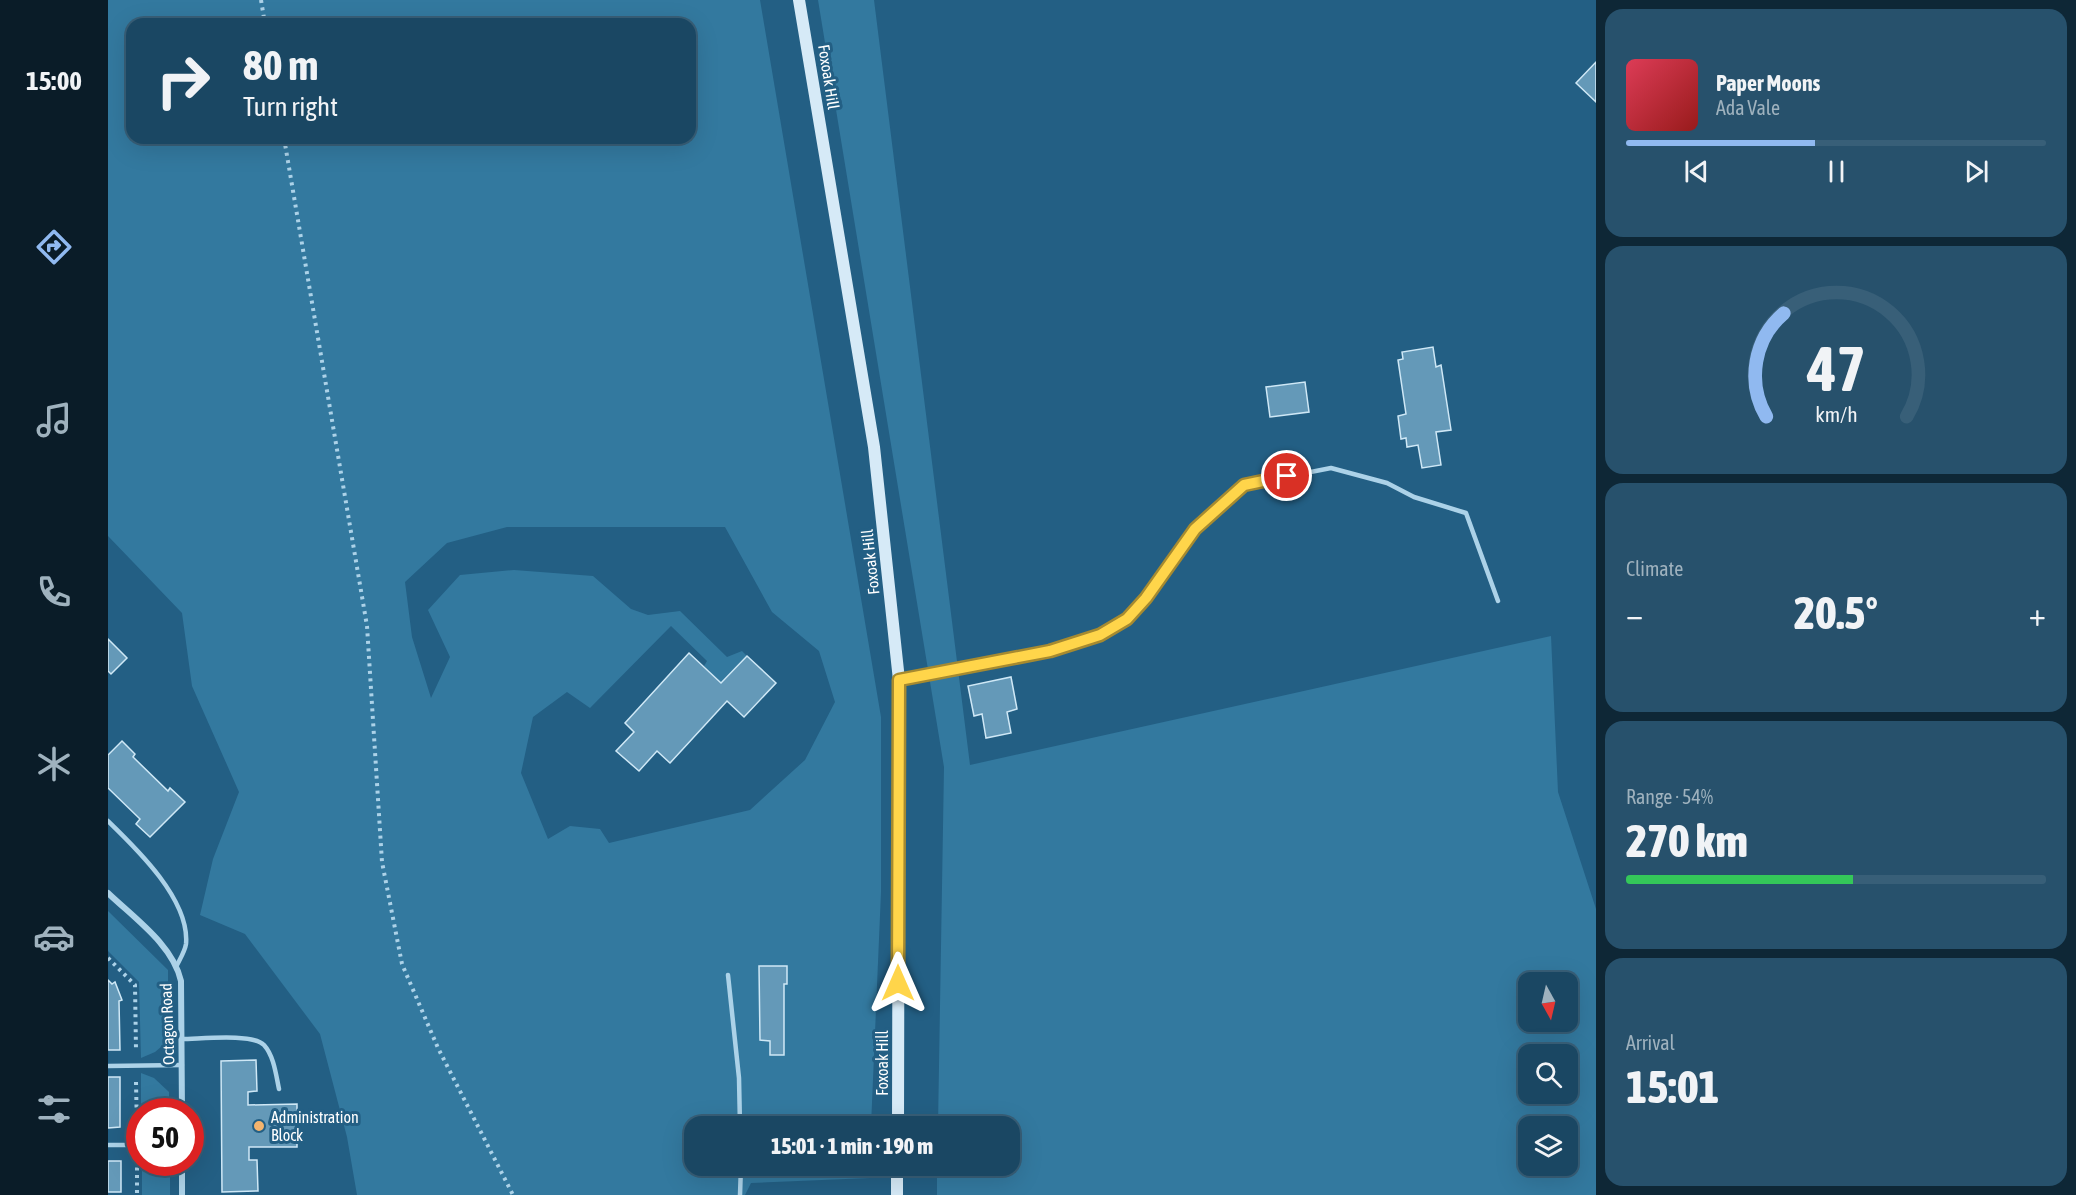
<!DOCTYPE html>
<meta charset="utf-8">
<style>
:root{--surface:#1a4763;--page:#27516c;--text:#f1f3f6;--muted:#9fb2be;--line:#385f78;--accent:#90b9f0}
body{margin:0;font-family:"Asap Condensed",sans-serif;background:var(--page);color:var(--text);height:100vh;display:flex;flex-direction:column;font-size:22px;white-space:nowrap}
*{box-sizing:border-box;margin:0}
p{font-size:20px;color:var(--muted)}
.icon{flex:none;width:33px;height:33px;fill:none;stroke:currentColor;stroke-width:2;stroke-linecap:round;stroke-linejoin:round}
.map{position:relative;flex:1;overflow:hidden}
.side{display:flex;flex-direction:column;gap:9px;padding:9px;background:#0e2736;width:480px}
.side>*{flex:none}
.guide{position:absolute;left:18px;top:18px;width:570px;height:126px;border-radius:18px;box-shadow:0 6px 24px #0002,0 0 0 2px var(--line);background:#1a4763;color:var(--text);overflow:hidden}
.needle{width:39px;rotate:172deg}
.controls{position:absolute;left:1410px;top:972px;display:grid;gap:12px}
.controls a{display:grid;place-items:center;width:60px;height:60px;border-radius:12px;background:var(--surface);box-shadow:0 6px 24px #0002,0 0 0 2px var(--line);font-size:30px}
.speed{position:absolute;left:18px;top:1098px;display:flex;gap:12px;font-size:30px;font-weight:700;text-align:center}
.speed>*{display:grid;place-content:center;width:78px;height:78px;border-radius:50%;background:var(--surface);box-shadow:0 6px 24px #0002,0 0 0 2px var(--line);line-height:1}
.speed .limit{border:9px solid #d22;background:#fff;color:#111}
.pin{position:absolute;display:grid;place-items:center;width:51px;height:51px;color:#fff;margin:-26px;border:3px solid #fff;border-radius:50%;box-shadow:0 2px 6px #0007}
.me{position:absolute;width:66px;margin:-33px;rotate:0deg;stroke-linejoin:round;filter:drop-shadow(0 0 4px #0008)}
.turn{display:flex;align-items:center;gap:21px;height:126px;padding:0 18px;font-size:27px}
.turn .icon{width:78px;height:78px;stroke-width:2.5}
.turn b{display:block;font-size:42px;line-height:51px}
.big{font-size:45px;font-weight:800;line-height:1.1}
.side .widget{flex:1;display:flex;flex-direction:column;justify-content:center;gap:9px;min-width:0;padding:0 21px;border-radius:18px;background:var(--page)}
.side .dial{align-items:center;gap:0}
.dial svg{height:156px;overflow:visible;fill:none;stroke:var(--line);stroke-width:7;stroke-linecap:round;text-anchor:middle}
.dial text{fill:var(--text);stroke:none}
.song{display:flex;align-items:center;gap:18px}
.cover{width:72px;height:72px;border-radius:9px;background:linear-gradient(135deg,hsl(350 70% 55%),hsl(0 70% 35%))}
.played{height:6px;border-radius:3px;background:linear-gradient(90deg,var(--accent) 45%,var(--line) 45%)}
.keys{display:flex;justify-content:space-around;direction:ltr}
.heat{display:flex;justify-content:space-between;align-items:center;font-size:33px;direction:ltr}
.charge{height:9px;border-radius:4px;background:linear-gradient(90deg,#34c759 54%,var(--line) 0)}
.trip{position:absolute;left:576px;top:1116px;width:336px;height:60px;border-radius:18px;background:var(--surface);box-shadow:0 6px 24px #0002,0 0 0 2px var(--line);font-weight:800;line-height:60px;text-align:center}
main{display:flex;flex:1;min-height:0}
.dock{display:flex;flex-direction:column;width:108px;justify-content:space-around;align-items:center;background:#0a1c28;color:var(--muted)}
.dock .icon{width:42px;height:42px}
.dock .on{color:var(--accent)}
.dock b{font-size:27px;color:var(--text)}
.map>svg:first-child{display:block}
.green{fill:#33799f;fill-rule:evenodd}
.building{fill:#6499b8;stroke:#cfe8f6;stroke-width:1.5}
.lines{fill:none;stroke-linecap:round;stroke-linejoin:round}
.path{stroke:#acd2e8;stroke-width:4;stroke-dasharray:3 4.5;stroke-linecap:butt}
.lane{stroke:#acd2e8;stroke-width:4.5}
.street{stroke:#acd2e8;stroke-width:6}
.secondary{stroke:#d6eaf7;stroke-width:12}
.route-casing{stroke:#a68a30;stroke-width:15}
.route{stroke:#ffd54a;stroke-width:10}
.poi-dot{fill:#f3b46e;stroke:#235f84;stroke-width:2}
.labels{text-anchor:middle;stroke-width:6;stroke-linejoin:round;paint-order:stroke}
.street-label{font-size:16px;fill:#fff;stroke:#235f84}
.poi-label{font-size:16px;fill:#fff;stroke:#235f84;text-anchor:start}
</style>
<main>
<nav class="dock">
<b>15:00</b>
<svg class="icon on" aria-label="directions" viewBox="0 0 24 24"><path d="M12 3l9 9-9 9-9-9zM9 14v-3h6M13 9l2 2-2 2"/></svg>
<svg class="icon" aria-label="music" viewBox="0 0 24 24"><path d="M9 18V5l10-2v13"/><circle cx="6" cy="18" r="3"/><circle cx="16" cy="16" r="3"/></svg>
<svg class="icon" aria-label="phone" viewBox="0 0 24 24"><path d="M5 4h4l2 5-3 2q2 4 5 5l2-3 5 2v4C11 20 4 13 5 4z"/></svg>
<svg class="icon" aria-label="climate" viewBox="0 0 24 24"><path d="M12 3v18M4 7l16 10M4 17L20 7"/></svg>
<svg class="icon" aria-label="car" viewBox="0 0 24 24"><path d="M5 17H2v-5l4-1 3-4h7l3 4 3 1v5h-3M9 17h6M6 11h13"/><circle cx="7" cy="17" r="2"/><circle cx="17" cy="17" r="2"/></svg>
<svg class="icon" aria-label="filters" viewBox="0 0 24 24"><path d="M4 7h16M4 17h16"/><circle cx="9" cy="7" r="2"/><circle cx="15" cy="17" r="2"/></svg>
</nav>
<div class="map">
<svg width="1488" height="1195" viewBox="0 0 1488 1195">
<rect width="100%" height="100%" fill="#235f84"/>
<g class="green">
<path d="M 0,0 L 652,0 L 773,717 L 773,892 L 763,1126 L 586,1126 L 586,1166 L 762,1166 L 762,1178 L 643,1183 L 637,1195 L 249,1195 L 239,1137 L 212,1034 L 137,934 L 92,915 L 105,859 L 131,792 L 84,686 L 74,613 L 0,536 ZM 24,24 L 582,24 L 582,138 L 24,138 ZM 399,527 L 617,527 L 664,612 L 711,651 L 727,702 L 697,760 L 642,810 L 501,843 L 492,829 L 462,826 L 440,839 L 413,773 L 425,717 L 459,692 L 482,708 L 563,626 L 599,661 L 596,666 L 613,683 L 639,656 L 634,651 L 619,657 L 572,611 L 540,615 L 523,609 L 485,576 L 406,570 L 352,575 L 320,610 L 342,657 L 323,698 L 304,637 L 297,582 L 339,543 Z"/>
<path d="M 710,0 L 766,0 L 862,765 L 1443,636 L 1450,792 L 1488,909 L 1488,1195 L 829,1195 L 829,1166 L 902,1166 L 902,1126 L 830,1126 L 836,767 ZM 1420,982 L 1460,982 L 1460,1022 L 1420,1022 ZM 1420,1054 L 1460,1054 L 1460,1094 L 1420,1094 ZM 1420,1126 L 1460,1126 L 1460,1166 L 1420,1166 Z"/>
<polygon points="0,911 60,970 60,1041 47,1052 33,1058 31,982 0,951"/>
<polygon points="33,1073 46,1078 61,1092 61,1111 33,1111"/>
<rect x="34" y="1163" width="28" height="32"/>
</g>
<g class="building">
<polygon points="1488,62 1488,102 1468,83"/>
<polygon points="1325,347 1328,367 1333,365 1343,430 1328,432 1333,465 1314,468 1310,445 1299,447 1298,438 1293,439 1290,416 1298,414 1290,360 1295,359 1294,352"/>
<polygon points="1197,382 1201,412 1162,417 1158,387"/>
<polygon points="0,639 19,658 3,674 0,671"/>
<polygon points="581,653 613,683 639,656 668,683 636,717 619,701 562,763 549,751 531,771 508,751 526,732 517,723"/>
<polygon points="903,677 909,709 899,712 903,733 878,738 874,714 866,716 860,686"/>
<polygon points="14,741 27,754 25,757 60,791 62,788 77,802 42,837 28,824 32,819 0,788 0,755"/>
<polygon points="651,966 679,966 679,984 676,984 676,1055 662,1055 662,1041 652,1040"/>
<polygon points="0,980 4,984 7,982 14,1000 11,1001 12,1050 0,1050"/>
<polygon points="148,1060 149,1091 140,1092 140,1105 189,1104 189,1147 141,1147 141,1160 149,1160 150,1191 114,1192 113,1061"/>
<polygon points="0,1077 12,1077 12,1127 0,1128"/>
<rect x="0" y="1161" width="13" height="31"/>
</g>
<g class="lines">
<g class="path">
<polyline points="153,0 157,24"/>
<polyline points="176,138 259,626 274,862 294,964 330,1048 405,1195"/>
<polyline points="0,958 27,985 28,1050"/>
<polyline points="28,1082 29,1131"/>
<polyline points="29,1160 29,1195"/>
</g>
<g class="lane">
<polyline points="791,680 942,651 992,635 1019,619 1038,598 1087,529 1136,485 1223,468 1279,483 1306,497 1358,513 1390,601"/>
<path d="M 0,821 C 29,849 82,900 78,944 C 77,951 72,959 69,965"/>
<polyline points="620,975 631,1078 632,1126"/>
<path d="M 74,1039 C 92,1039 144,1033 156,1045 C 166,1056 168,1075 171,1089"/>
<polyline points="0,1066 74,1065"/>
<polyline points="0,1145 29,1145"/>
<polyline points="632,1195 633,1166"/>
</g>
<g class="street">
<path d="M 0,893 C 26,918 65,945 73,981 L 74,1112"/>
<polyline points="74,1162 74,1195"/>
</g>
<g class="secondary">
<polyline points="691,0 766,447 791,680 790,1126"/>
<polyline points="789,1195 789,1166"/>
</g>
</g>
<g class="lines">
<g class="route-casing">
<polyline id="route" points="790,983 791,680 942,651 992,635 1019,619 1038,598 1087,529 1136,485 1179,476"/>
</g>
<use href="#route" class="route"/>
</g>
<circle class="poi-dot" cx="151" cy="1126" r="6"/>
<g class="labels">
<g class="street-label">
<text transform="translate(721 77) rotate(81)" y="6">Foxoak Hill</text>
<text transform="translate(762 562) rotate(-96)" y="6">Foxoak Hill</text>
<text transform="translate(59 1024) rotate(-92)" y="6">Octagon Road</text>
<text transform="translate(774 1063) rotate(-90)" y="6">Foxoak Hill</text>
</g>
<g class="poi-label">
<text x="163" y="1123">Administration<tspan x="163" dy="18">Block</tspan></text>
</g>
</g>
</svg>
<div class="controls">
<a><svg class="needle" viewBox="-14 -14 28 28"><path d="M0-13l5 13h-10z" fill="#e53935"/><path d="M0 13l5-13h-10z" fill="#9fb2be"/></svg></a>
<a><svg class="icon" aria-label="search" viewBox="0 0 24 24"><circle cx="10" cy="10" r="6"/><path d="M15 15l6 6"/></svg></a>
<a><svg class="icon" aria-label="layers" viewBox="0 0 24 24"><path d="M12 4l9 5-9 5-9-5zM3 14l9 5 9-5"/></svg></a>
</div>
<div class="speed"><div class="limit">50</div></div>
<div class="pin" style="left:1179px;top:476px;background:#d93025"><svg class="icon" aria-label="arrive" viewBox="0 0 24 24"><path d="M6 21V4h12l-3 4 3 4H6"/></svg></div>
<svg class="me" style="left:790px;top:983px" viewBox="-20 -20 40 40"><path d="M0-17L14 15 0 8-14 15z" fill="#ffd54a" stroke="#fff" stroke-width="4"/></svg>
<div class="trip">15:01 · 1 min · 190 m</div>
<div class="guide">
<div class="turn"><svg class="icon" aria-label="right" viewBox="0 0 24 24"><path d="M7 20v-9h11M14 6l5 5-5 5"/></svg><div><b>80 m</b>Turn right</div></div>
</div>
</div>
<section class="side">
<div class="widget">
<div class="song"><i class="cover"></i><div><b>Paper Moons</b><p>Ada Vale</p></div></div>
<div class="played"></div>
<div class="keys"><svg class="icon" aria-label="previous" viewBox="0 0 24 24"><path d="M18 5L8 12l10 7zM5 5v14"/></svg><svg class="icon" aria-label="pause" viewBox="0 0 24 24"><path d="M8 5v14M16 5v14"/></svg><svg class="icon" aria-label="next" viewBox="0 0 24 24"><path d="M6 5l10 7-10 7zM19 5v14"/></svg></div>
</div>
<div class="widget dial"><svg viewBox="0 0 100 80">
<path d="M14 69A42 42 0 1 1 86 69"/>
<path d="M14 69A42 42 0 0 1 23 16" stroke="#90b9f0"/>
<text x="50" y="56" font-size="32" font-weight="700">47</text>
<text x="50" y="72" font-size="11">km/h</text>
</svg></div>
<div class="widget"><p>Climate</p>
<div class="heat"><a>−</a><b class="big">20.5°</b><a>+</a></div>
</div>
<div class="widget"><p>Range · 54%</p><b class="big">270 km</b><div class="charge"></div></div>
<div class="widget"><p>Arrival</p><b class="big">15:01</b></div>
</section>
</main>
